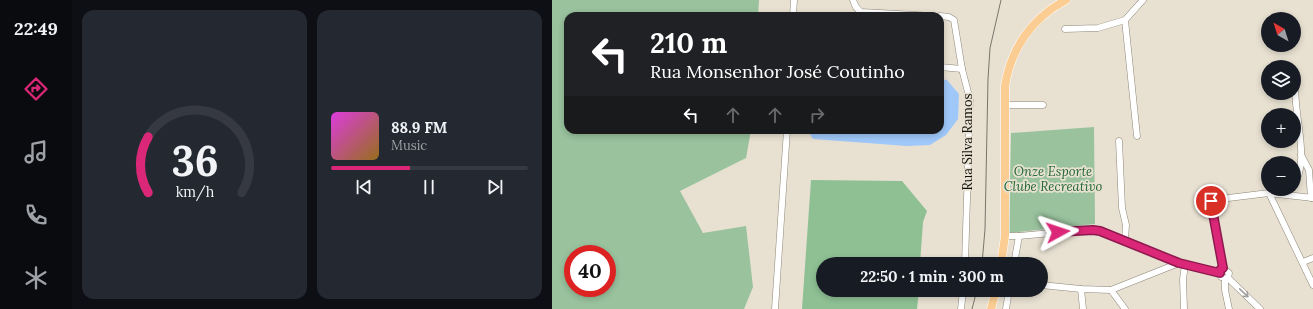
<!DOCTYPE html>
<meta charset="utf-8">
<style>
:root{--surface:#171b24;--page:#242831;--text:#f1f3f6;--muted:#9ea1a6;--line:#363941;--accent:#db2777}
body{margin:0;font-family:Lora,serif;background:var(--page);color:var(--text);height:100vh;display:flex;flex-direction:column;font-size:15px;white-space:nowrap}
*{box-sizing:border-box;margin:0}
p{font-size:13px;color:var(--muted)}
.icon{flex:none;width:22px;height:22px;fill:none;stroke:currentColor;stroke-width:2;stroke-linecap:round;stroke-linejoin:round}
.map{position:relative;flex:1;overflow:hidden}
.panel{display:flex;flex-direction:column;gap:10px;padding:10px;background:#0d0f14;width:480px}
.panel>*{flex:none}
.hud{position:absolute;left:12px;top:12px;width:380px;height:122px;border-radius:12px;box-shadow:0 2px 6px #0003;background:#202124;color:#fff;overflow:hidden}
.needle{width:26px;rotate:321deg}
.fabs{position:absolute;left:709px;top:12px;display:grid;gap:8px}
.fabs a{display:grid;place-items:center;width:40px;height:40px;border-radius:50%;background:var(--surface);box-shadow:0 2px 6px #0003;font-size:20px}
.speed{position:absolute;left:12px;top:245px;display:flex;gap:8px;font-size:20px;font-weight:700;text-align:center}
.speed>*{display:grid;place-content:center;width:52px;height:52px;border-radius:50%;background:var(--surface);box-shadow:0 2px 6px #0003;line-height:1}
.speed .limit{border:6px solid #d22;background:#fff;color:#111}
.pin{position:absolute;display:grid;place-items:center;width:34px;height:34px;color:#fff;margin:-17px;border:2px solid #fff;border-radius:50%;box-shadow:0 1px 4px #0007}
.me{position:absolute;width:44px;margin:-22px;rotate:85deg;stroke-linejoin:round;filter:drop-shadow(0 0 3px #0008)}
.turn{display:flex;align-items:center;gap:14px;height:84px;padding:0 20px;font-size:18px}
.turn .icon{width:52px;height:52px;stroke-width:2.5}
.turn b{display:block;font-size:28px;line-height:34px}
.lanes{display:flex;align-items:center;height:38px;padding:0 20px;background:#0003;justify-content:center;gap:20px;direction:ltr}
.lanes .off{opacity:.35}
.panel .widget{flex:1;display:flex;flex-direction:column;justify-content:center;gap:6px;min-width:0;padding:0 14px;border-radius:12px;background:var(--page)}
.panel .dial{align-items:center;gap:0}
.dial svg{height:104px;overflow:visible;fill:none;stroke:var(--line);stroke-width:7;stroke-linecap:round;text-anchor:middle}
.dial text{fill:var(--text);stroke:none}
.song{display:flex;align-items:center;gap:12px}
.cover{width:48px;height:48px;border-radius:6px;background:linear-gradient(135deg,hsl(300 70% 55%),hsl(40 70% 35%))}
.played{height:4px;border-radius:2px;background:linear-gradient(90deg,var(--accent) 40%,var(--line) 40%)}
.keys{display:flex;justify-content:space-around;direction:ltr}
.panel .tiles{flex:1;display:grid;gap:10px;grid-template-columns:repeat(2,1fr)}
.trip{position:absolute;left:264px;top:257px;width:232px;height:40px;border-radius:20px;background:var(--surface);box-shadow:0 2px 6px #0003;font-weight:800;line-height:40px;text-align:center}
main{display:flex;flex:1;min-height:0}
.tabs{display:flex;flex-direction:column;width:72px;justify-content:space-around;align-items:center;background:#090b0e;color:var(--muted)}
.tabs .icon{width:28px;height:28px}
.tabs .current{color:var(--accent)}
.tabs b{font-size:18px;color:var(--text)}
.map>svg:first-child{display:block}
.green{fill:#99c29d;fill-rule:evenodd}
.forest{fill:#8ec094}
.water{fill:#9fc8f9}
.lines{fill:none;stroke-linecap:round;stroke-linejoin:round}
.minor-casing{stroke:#8d8779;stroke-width:7}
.major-casing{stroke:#fff;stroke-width:9}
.minor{stroke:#fff;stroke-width:6}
.major{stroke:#fbcd92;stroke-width:8}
.tram{stroke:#7a756b;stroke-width:1}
.oneway{stroke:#a09f9d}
.route-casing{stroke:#8e194d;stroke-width:10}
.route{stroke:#db2777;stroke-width:7}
.labels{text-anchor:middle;stroke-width:3.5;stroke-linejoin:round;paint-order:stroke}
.street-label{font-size:13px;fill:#110f0a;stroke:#e8e1d2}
.park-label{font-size:13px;font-style:italic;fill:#216831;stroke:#e8e1d2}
</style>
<main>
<nav class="tabs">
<b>22:49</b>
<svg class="icon current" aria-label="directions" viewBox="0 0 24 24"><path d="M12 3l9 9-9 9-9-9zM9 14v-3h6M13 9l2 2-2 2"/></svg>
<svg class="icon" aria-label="music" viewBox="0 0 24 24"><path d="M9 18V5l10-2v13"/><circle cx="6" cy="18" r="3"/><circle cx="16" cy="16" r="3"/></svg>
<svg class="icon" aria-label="phone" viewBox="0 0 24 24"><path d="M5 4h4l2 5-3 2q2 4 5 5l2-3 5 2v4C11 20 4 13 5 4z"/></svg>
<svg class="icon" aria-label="climate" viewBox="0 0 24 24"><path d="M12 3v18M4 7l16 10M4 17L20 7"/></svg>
</nav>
<section class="panel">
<div class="tiles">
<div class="widget dial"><svg viewBox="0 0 100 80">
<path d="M14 69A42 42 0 1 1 86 69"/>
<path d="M14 69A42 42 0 0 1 14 26" stroke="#db2777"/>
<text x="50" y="56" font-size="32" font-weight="700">36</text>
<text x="50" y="72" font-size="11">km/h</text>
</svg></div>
<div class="widget">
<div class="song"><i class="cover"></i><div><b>88.9 FM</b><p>Music</p></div></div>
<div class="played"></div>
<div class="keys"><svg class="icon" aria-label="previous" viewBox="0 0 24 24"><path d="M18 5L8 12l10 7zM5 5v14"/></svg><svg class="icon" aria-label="pause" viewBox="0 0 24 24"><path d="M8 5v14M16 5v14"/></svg><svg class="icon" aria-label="next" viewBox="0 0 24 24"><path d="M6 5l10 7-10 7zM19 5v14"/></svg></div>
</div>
</div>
</section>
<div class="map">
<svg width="761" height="309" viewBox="0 0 761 309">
<rect width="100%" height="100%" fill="#e8e1d2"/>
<g class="green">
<path d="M 0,0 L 207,0 L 206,16 L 16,16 L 16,130 L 199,130 L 194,158 L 128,191 L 151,233 L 194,226 L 201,287 L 192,309 L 0,309 ZM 21,254 L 55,254 L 55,288 L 21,288 Z"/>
<polygon points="542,127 543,224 457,233 459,133"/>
</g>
<polygon class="forest" points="259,180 350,181 375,211 371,222 368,264 271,264 271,290 367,290 365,309 250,309"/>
<polygon class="water" points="388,79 395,80 407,94 406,119 394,135 378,145 355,146 261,139 255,130 388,130"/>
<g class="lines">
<g class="minor-casing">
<g id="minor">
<path d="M 301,0 C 303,5 304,10 310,12 L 381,16"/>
<polyline points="241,16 242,0"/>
<polyline points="388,16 397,17 402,20 410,69 418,100 413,264"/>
<polyline points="573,20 585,136"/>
<polyline points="513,29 546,28 573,20 591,0"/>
<polyline points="388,67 410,69"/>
<polyline points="453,105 491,105"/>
<polyline points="567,141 570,208 574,225 573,240"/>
<polyline points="749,155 757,170 759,198"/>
<path d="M 742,184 C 755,166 747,133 745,112 C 743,99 743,87 743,74"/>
<polyline points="717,193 761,285"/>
<polyline points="453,236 467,236 532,230 548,231 627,263 668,273"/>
<polyline points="751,262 761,258"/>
<polyline points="462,264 467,236"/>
<polyline points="671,268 659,203 660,200 717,193 761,198"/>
<polygon points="671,268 677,273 676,278 675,279 669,277 668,270"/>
<polyline points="676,278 708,309"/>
<polyline points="673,279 673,290 677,309"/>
<polyline points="489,285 529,289 559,290 627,263"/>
<polyline points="529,289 531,309"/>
<polyline points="559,290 573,309"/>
<polyline points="223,309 235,130"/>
<polyline points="409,309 411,290"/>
<polyline points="454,309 457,290"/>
<polyline points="632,309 631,279 633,265"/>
</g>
</g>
<g class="major-casing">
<g id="major">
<path d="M 449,264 L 453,236 L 453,86 C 459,48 480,18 514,0"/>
<polyline points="439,309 444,290"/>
</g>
</g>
<use href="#minor" class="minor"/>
<use href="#major" class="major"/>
<g class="tram">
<polyline points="430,264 433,229 436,79 438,48 449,0"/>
<polyline points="420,309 425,290"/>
</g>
</g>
<defs><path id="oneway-shaft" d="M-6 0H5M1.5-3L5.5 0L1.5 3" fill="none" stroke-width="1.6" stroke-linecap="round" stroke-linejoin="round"/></defs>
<use class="oneway" href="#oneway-shaft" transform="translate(692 293) rotate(44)"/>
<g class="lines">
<g class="route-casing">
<polyline id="route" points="506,232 541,230 548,231 627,263 668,273 668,270 671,268 659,203 659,201"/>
</g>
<use href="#route" class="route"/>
</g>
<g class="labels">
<g class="street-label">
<text transform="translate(415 142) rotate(-90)" y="5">Rua Silva Ramos</text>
</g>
<g class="park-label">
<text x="501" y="176">Onze Esporte<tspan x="501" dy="15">Clube Recreativo</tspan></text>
</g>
</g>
</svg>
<div class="fabs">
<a><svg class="needle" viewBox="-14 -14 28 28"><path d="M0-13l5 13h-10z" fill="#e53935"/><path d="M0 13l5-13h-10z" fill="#9ea1a6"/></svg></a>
<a><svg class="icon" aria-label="layers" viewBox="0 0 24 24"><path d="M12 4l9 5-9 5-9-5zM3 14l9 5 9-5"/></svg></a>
<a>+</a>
<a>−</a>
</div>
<div class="speed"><div class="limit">40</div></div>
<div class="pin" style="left:659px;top:201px;background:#d93025"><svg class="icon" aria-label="arrive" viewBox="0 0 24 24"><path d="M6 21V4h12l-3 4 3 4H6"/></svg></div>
<svg class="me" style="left:506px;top:232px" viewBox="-20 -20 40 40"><path d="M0-17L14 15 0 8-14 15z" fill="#db2777" stroke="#fff" stroke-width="4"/></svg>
<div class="trip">22:50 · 1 min · 300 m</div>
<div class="hud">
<div class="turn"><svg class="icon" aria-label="left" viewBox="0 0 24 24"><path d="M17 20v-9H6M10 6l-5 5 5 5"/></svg><div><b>210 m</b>Rua Monsenhor José Coutinho</div></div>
<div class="lanes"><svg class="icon" aria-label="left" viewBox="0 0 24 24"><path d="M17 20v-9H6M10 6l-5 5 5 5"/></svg><svg class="icon off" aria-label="ahead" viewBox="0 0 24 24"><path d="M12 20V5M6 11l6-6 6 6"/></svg><svg class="icon off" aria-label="ahead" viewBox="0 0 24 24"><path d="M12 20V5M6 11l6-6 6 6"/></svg><svg class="icon off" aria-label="right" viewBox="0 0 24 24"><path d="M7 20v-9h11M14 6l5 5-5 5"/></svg></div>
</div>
</div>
</main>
